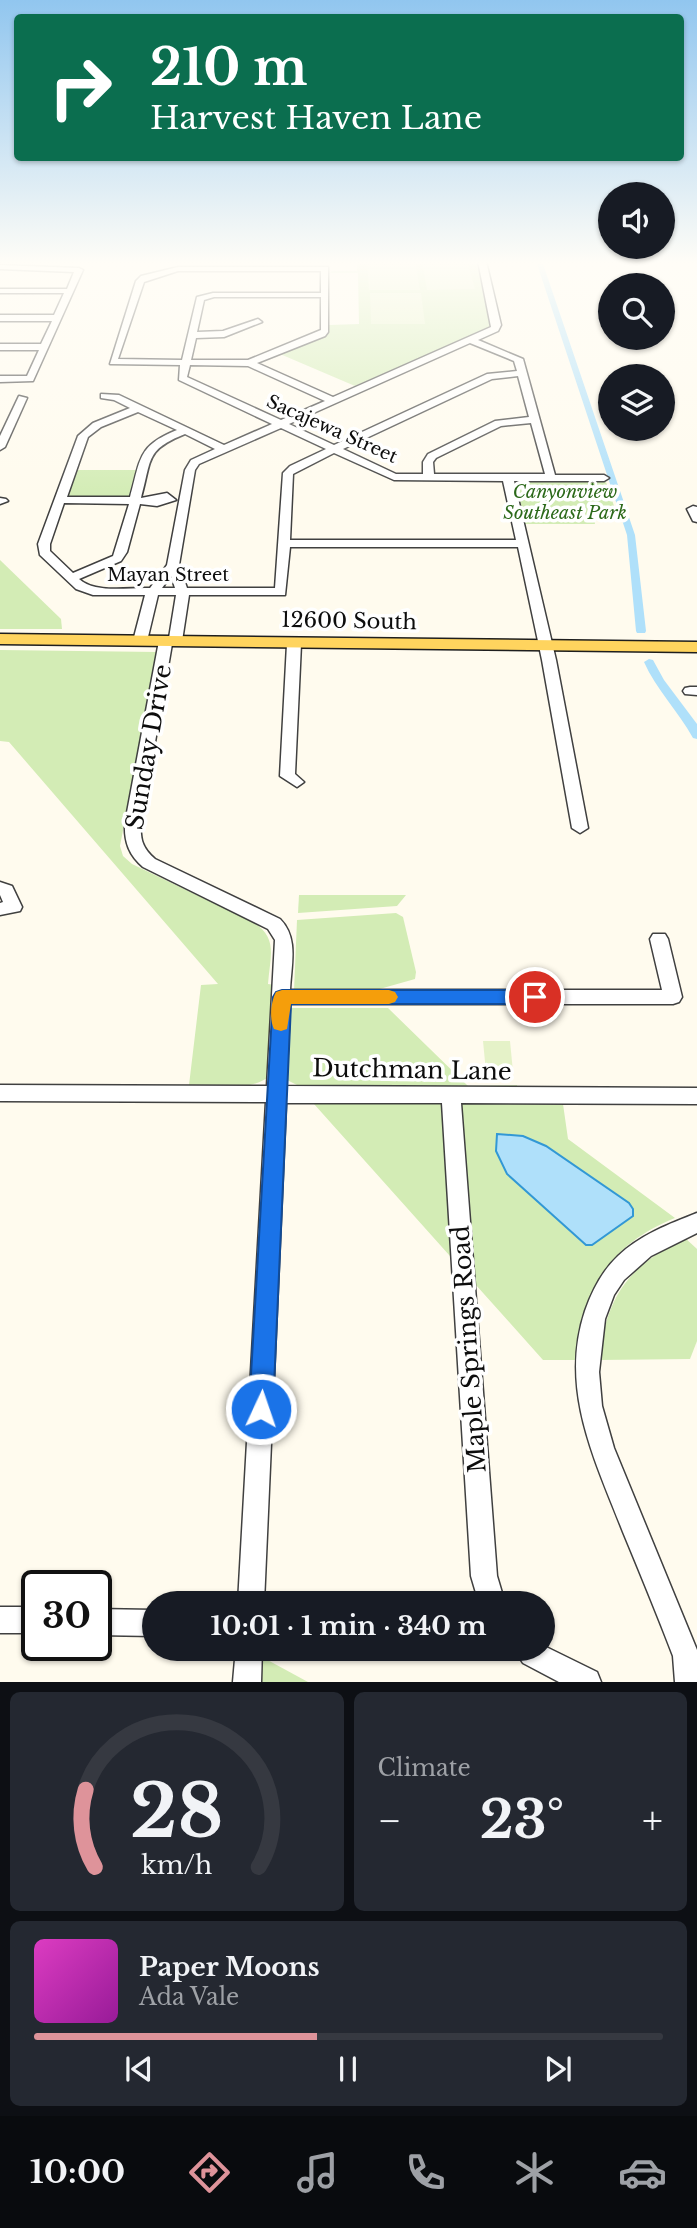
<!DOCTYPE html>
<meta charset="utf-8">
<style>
:root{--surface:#171b24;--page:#242831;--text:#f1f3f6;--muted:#9ea1a6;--line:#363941;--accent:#de939a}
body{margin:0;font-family:"Libre Baskerville",serif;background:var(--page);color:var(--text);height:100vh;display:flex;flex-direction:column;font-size:26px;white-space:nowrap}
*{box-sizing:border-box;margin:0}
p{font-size:23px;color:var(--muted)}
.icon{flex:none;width:38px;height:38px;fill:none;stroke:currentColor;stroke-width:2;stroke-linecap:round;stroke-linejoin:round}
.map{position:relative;height:1682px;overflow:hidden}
.details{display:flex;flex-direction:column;gap:10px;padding:10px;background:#0d0f14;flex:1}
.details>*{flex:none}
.banner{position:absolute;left:14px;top:14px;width:670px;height:147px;border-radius:7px;box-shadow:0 2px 5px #0004;background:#0b6e4f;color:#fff;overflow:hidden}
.buttons{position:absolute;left:598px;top:182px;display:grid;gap:14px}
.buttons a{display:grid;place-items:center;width:77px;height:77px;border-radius:50%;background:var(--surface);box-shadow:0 2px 5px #0004;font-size:35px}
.speed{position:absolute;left:21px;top:1570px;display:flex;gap:14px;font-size:35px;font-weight:700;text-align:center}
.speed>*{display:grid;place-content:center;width:91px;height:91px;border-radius:50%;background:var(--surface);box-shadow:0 2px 5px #0004;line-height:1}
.speed .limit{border:4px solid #111;border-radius:10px;background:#fff;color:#111}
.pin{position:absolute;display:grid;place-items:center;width:60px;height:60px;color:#fff;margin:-30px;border:4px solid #fff;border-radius:50%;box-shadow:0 2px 7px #0007}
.me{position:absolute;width:77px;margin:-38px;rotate:3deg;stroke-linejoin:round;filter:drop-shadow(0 0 5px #0008)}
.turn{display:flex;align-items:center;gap:24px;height:147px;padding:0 21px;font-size:32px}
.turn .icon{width:91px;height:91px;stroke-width:2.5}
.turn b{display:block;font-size:49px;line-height:60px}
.big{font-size:52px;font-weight:700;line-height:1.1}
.details .tile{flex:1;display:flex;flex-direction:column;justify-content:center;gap:10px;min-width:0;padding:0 24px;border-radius:10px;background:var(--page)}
.details .dial{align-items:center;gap:0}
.dial svg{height:182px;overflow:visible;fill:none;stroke:var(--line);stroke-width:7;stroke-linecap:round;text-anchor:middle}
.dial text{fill:var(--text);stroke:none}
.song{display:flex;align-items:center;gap:21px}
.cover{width:84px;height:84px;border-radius:10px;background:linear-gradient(135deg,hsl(310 70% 55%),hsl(300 70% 35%))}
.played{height:7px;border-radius:4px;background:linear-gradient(90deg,var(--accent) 45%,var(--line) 45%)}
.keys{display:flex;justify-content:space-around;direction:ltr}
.heat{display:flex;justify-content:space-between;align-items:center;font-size:38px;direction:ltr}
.details .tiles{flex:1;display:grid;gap:10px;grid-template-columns:1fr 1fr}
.tile:last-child{grid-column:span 2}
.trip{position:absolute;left:142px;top:1591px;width:413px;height:70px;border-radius:35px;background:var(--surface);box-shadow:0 2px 5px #0004;font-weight:700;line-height:70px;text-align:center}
.menu{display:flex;height:112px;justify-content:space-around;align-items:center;background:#090b0e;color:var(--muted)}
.menu .icon{width:49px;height:49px}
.menu .current{color:var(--accent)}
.menu b{font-size:32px;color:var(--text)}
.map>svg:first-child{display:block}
.green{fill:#d3ecb5}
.pitch{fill:#e5f2c8}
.water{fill:#afe0fa;stroke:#3298d5;stroke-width:2}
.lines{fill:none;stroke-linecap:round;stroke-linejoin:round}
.canal{fill:#afe0fa;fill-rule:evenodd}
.minor-casing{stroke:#404040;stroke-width:3}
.major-casing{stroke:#1e1e1e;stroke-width:3}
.minor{fill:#fff;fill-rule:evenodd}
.major{fill:#ffd45e;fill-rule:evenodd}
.route{fill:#1a73e8;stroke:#114b97;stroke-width:2}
.slow{fill:#f59e0b}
.labels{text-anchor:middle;stroke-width:7;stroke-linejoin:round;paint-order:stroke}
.far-street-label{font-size:18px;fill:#0d0d0d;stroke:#fff}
.far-park-label{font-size:18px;font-style:italic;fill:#2c691a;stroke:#fff}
.street-label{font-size:21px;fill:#0d0d0d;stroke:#fff}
.near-street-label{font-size:24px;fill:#0d0d0d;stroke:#fff}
</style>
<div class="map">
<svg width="697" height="1682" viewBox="0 0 697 1682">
<rect width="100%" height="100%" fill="#fffbee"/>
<g class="green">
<polygon points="357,261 476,261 491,327 355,386 280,354 324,337 329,333 329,325 359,324 358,273 330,273 332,271 357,271"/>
<polygon points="73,470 139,470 132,496 128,498 68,498 65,496"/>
<polygon points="524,481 606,482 614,506 590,506 595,524 525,524 516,485"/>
<polygon points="0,560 61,619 62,629 0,629"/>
<path d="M 0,650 L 157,652 L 120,846 L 123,856 L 132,864 L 251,921 C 279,937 270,956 268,984 L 275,985 L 272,1074 C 253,1093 214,1085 189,1085 L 201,985 L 218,984 L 9,742 L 0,741 Z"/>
<polygon points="299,895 406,895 397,906 298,913"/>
<polygon points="396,913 403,917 416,972 415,979 376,990 294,991 297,920"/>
<path d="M 289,1008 L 388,1008 L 468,1086 L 517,1085 L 519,1104 L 563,1104 L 568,1139 L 675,1218 C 608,1245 584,1290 576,1360 L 543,1360 L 297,1085 L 285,1079 L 283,1071 L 287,1067 Z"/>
<path d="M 685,1238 L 697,1249 L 697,1341 L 690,1359 L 599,1360 C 606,1297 628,1266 685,1238 Z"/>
<polygon points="262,1657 308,1682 261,1682"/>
</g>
<g class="pitch">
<polygon points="367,261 415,261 420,290 369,290"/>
<polygon points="422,261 467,261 475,289 427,290"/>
<polygon points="370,293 421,293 425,324 371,324"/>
<polygon points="483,1041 510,1041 513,1072 486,1072"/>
</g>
<polygon class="water" points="497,1134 523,1136 546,1146 629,1203 633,1209 633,1216 592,1245 586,1245 507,1174 496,1151"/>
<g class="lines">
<g class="canal">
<polygon points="536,261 542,261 635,535 646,631 645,633 637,633 636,631 627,535"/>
<path d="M 649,659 L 653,660 L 664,680 L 697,724 L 697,739 L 693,738 C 678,711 656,689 644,662 Z"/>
</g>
<g class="minor-casing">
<g id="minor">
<path d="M 478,261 L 486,261 L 501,325 L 498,331 L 478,340 L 523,359 L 555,475 L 604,475 L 609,478 L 604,481 L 514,481 L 556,660 L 588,828 L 580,833 L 572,828 L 542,660 L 518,547 L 290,547 L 285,595 L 189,595 L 182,641 L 180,644 L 172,644 L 141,823 C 140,839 142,848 155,859 L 280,919 C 299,938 291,965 290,990 L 662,990 L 650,939 L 653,934 L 665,934 L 668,939 L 682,997 L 679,1002 L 673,1004 L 290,1004 L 286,1086 L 697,1088 L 697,1104 L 461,1103 L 497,1576 L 505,1603 L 479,1603 L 471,1576 L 442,1103 L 286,1103 L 264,1603 L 238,1603 L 266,1102 L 0,1101 L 0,1085 L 267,1086 L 275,940 L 268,929 L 143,867 C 129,855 124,842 125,823 L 159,641 L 161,638 L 169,638 L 176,595 L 158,595 L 147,641 L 145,644 L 135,644 L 133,641 L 145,595 L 93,595 L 76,589 L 40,555 L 38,544 L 78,436 L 93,423 L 130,408 L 114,400 L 101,398 L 101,394 L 119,395 L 224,445 L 272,424 L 179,380 L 180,365 L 110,364 L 136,281 L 141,276 L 178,267 L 328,267 L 328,332 L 325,336 L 257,363 L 333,397 L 491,327 ZM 178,271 L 321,271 L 321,293 L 213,293 L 197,297 L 182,360 L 118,359 L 144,282 ZM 214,297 L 321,297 L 321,330 L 248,360 L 191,360 L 196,338 L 224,337 L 262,322 L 258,319 L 223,331 L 197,332 L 204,300 ZM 470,343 L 514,361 L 517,371 L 487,374 L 334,445 L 289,424 ZM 190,365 L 248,366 L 325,401 L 281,420 L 187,377 ZM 518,376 L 529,417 L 495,421 L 428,454 L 423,462 L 423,474 L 396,474 L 343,449 L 492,379 ZM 138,412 L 177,430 C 137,446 141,459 130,497 L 67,497 L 88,437 L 101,427 ZM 531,423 L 545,474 L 434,474 L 433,462 L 436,458 L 501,426 ZM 281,428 L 326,449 L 290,466 L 283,473 L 275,588 L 187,588 L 179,565 L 195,470 L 199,464 ZM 185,434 L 215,449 L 191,460 L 185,470 L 167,565 L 150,588 C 129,587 96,594 79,579 L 121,561 L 127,552 L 140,504 L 157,506 L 176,500 L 167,493 L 141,498 C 152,459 145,450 185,434 ZM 334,453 L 394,480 L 503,481 L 516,540 L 290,540 L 293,474 ZM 64,503 L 129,504 L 113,556 L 73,573 L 50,551 L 50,544 ZM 171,576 L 175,588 L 162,588 Z"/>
<polygon points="0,265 79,268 83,270 33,381 0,382 0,376 27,376 39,350 0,350 0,344 41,344 52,321 0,321 0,315 54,315 64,293 0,293 0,289 67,289 74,272 0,269"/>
<polygon points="19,396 27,398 5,447 0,450 0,436"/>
<polygon points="0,498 6,499 8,501 0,504"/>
<polygon points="693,506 697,507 697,522 693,521 687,509"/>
<polygon points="294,640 301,644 295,774 304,782 297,787 280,776 287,644"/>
<polygon points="690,687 697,687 697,695 685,694 683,691 685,688"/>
<polygon points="0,882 12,886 22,907 20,911 0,915 0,903 3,902 0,895"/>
<path d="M 697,1213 L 697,1233 L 651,1256 L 624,1280 L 614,1295 L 605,1319 L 599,1372 L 602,1406 L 614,1448 L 697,1650 L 697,1682 L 675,1682 L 673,1656 C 657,1614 640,1573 623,1532 C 595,1460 559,1389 585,1311 C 592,1291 602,1271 618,1256 C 640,1235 669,1224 697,1213 Z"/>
<rect x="0" y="1607" width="37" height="26"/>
<polygon points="96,1609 154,1610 154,1636 96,1635"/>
<polygon points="542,1645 597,1672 601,1682 559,1682 523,1663 513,1648 542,1648"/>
<polygon points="236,1648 262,1648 261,1682 233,1682"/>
</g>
</g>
<g class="major-casing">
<polygon id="major" points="0,634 697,642 697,652 0,644"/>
</g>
<use href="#minor" class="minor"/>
<use href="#major" class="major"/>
</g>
<linearGradient id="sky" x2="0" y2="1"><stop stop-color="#91c6ef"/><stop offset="0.53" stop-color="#fffdf7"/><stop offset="1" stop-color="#fffdf7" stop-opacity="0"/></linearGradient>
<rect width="697" height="496" fill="url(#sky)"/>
<polygon class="route" points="282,990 535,990 541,992 544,997 541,1002 535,1004 291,1004 273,1409 270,1418 261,1421 253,1418 249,1409 273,997 276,992"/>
<path class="slow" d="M 282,990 L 389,990 L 395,992 L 398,997 L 395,1002 L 389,1004 L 291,1004 L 287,1029 L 281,1031 L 274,1029 C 269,1019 271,1001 276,992 Z"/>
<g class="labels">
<g class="far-street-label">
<text transform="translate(332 429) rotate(24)" y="6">Sacajewa Street</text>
<text x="168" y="581">Mayan Street</text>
</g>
<g class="far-park-label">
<text x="565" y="498">Canyonview<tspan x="565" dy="21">Southeast Park</tspan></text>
</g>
<g class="street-label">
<text transform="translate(349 621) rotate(1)" y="7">12600 South</text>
</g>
<g class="near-street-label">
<text transform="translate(149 747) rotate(-80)" y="8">Sunday Drive</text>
<text transform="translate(412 1070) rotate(1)" y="8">Dutchman Lane</text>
<text transform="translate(469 1349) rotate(-94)" y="8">Maple Springs Road</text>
</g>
</g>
</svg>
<div class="buttons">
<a><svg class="icon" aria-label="sound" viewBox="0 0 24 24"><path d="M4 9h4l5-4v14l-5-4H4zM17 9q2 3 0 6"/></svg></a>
<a><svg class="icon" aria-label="search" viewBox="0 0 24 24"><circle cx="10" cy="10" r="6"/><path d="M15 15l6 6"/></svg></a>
<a><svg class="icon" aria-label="layers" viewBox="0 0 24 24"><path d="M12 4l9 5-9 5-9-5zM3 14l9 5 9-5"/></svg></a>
</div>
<div class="speed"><div class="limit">30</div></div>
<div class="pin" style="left:535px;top:997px;background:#d93025"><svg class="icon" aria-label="arrive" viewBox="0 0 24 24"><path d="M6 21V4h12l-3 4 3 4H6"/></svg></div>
<svg class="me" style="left:261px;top:1409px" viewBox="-20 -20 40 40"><circle r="17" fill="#1a73e8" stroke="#fff" stroke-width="3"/><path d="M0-11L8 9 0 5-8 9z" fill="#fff"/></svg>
<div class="trip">10:01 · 1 min · 340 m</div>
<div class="banner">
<div class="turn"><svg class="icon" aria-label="right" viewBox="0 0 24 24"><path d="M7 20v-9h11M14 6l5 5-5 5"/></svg><div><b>210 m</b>Harvest Haven Lane</div></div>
</div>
</div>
<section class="details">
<div class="tiles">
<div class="tile dial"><svg viewBox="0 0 100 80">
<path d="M14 69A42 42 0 1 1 86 69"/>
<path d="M14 69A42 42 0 0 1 10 35" stroke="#de939a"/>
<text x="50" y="56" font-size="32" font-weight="700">28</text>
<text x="50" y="72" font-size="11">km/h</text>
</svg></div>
<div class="tile"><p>Climate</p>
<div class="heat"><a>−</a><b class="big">23°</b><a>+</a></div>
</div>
<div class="tile">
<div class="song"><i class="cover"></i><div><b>Paper Moons</b><p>Ada Vale</p></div></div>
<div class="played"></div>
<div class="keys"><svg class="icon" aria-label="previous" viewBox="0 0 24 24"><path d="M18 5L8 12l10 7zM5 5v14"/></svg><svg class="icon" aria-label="pause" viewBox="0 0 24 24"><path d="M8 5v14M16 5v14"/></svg><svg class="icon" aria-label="next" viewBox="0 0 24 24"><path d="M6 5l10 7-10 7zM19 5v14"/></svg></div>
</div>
</div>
</section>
<nav class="menu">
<b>10:00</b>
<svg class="icon current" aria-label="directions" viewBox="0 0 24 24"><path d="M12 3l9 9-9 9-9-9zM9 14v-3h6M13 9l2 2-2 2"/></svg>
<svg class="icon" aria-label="music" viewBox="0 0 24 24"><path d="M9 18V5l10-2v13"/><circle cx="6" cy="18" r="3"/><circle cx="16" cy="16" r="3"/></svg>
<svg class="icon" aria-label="phone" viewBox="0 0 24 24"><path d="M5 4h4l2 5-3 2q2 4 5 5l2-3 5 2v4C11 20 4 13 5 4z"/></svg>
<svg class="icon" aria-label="climate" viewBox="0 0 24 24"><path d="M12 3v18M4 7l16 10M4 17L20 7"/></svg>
<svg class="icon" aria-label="car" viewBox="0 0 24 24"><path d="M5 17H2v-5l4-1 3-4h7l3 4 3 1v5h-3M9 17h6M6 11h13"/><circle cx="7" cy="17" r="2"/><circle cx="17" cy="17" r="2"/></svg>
</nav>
